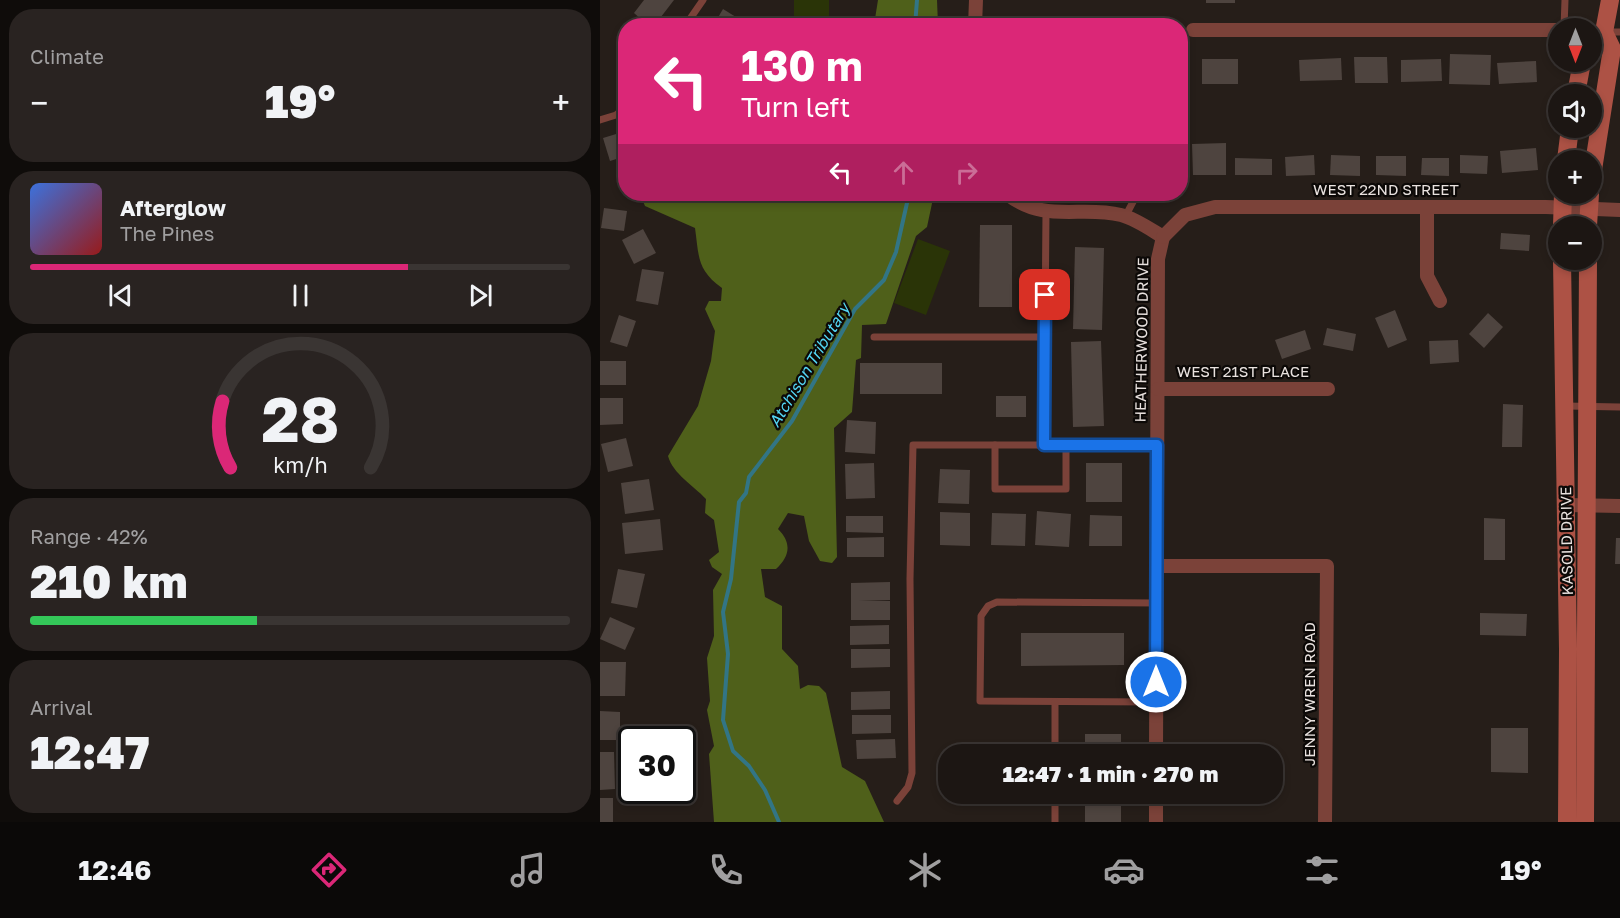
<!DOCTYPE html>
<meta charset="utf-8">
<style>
:root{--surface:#1c1613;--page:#292321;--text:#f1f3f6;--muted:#a09fa0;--line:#3a3533;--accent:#db2777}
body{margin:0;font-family:"Golos Text",sans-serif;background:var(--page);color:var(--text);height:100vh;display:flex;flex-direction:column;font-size:22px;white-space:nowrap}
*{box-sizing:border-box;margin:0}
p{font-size:20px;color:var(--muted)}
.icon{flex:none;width:33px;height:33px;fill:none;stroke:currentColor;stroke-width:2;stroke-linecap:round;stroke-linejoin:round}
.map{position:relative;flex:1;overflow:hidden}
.side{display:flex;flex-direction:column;gap:9px;padding:9px;background:#0f0c0a;width:600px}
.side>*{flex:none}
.guide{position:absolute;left:18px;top:18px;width:570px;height:183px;border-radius:24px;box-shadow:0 3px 9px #0003,0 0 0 2px var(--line);background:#db2777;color:#fff;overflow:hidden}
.needle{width:39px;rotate:180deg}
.buttons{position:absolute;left:948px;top:18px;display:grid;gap:12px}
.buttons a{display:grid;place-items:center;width:54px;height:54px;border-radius:50%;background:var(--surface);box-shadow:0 3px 9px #0003,0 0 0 2px var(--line);font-size:30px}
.speed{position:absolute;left:18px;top:726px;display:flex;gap:12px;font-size:30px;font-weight:700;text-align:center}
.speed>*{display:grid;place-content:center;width:78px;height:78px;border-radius:50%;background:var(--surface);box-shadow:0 3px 9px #0003,0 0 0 2px var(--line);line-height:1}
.speed .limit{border:3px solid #111;border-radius:9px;background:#fff;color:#111}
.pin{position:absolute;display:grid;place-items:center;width:51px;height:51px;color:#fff;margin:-26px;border-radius:12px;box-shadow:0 3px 9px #0006}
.me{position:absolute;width:66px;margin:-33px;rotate:0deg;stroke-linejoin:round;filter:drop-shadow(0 0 4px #0008)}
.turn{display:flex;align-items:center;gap:21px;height:126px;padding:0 24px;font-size:27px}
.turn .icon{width:78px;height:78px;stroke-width:2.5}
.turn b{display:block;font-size:42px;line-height:51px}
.lanes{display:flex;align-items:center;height:57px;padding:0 24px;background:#0003;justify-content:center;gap:30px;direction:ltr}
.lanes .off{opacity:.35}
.big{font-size:45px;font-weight:800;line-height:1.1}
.side .card{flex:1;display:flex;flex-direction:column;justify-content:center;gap:9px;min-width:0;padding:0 21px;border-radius:24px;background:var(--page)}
.side .dial{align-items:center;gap:0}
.dial svg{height:156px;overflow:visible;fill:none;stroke:var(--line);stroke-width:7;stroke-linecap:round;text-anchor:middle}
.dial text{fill:var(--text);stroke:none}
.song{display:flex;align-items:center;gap:18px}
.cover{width:72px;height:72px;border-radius:9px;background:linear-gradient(135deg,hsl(220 70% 55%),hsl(0 70% 35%))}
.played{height:6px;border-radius:3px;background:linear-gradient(90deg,var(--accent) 70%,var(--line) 70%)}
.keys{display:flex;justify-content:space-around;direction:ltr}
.heat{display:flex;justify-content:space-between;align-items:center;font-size:33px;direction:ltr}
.charge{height:9px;border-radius:4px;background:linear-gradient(90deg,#34c759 42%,var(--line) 0)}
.trip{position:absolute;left:338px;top:744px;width:345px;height:60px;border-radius:24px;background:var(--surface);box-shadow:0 3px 9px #0003,0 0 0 2px var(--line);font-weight:800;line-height:60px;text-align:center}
.tabs{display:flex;height:96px;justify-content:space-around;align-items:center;background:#0b0908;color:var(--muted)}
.tabs .icon{width:42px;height:42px}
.tabs .on{color:var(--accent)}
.tabs b{font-size:27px;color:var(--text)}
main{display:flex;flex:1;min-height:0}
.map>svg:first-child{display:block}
.green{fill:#2a3407}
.forest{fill:#4f601a}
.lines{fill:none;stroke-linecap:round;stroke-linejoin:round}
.stream{stroke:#327585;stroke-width:4}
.building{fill:#4e443f}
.service{stroke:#7b4239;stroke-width:7}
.minor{stroke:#7b4239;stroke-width:14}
.secondary{stroke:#ad5245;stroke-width:18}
.route-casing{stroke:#114b97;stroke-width:15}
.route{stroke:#1a73e8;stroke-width:10}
.labels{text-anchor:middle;stroke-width:4.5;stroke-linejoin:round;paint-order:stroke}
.street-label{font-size:15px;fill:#e9e2df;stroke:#0c0907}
.water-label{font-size:16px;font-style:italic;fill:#54d6f4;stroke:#0c0907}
</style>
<main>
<section class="side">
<div class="card"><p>Climate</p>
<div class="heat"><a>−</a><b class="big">19°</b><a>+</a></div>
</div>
<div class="card">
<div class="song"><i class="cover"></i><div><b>Afterglow</b><p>The Pines</p></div></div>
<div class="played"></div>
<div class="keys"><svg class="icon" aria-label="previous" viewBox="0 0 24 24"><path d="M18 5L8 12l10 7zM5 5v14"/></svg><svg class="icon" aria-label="pause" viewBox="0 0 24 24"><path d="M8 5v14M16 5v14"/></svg><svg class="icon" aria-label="next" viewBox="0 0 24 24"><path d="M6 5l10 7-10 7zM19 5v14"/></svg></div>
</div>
<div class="card dial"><svg viewBox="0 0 100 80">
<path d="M14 69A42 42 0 1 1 86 69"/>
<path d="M14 69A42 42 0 0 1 10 35" stroke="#db2777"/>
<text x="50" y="56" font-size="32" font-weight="700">28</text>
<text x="50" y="72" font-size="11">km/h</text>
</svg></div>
<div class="card"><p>Range · 42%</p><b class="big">210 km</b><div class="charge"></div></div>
<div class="card"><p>Arrival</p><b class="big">12:47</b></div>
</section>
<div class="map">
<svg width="1020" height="822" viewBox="0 0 1020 822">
<rect width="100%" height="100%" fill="#261e19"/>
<g class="green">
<rect x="194" y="0" width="35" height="25"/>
<polygon points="318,239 350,251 326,315 294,303"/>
</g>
<g class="forest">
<polygon points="278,0 337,0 338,25 274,25"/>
<path d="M 40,194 L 334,194 L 327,227 L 316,236 L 286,324 L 262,325 L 261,358 L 256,360 L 252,412 L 234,428 L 237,557 L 232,563 L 220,561 L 209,541 L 204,516 L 188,513 L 178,529 C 192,543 190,556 176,569 L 161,569 L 165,597 L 182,606 L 182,649 L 198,666 L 200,689 L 208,685 L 219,686 L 226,693 L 242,767 L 265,781 L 284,822 L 114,822 L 109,754 L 114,746 L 107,710 L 110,701 L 107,658 L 114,636 L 113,590 L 122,574 L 112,567 L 109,560 L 119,552 L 114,520 L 105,513 L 106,499 C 93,485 73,474 68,456 L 98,406 L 111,361 L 115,331 L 105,309 L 109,301 L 121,301 L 122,288 C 97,270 99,257 95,228 L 45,206 Z"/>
</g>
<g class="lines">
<g class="stream">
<polyline points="315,26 317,0"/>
<polyline points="179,822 165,790 149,766 133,751 123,720 128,654 123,612 131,579 139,502 146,493 149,477 192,421 255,309 284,280 296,252 309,194"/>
</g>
</g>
<g class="building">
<polygon points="44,0 74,0 54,26 49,26 34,13"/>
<rect x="606" y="0" width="29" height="3"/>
<polygon points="123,9 144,22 142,26 113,26"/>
<polygon points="850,54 891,55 890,85 849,84"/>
<polygon points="754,57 787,57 788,83 755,83"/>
<polygon points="741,58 742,80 700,81 699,60"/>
<rect x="602" y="59" width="36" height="25"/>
<polygon points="841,59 842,81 801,82 801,60"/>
<polygon points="936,61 937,82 899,84 897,63"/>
<polygon points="26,131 26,156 10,161 3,138"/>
<polygon points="626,143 626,175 593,175 592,144"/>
<polygon points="936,148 938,170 902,173 900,151"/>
<polygon points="714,155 715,175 686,176 685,157"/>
<polygon points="731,155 760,156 760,176 730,175"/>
<polygon points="860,155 888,156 887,174 860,173"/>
<polygon points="776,156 806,156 806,176 776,175"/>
<polygon points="635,158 672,159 672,175 635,175"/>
<polygon points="822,158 849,158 849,176 821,175"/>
<polygon points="4,208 27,211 24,231 1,228"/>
<polygon points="380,225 412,225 412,307 379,307"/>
<polygon points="43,229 56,253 34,264 22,240"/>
<polygon points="901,233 930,235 929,251 900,249"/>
<polygon points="475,247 504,248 502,330 473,329"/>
<polygon points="42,269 64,272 58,305 36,301"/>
<polygon points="795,310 807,340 788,348 775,318"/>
<polygon points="888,313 903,327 884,348 869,334"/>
<polygon points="19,315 36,321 27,347 10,342"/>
<polygon points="727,328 756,334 753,351 723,345"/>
<polygon points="705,330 711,349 682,359 675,340"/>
<polygon points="858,340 859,362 830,364 829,341"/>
<polygon points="501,341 504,426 473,427 471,342"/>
<rect x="0" y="361" width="26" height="24"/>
<rect x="260" y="363" width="82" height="31"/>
<rect x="396" y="396" width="30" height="21"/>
<polygon points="0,398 23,398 23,424 0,425"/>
<polygon points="903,404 923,405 922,447 902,447"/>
<polygon points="247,420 276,422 275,454 245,452"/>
<polygon points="26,438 33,466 8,472 1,444"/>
<polygon points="274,463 275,498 246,499 245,464"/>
<rect x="486" y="463" width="36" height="39"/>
<polygon points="340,469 370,470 369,504 338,503"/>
<polygon points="49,479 54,510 25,514 21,483"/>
<polygon points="437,511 471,514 469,547 435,545"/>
<polygon points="340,512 370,513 370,546 340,545"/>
<polygon points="392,513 426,514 425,546 391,545"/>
<polygon points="490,515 522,516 522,546 489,546"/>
<polygon points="246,516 283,516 283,533 246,532"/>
<polygon points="884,518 905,519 905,560 884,560"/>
<polygon points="60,519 63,550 25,554 22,523"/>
<polygon points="284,537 284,557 247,557 247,538"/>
<polygon points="1016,538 1020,538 1020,564 1015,564"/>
<polygon points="18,569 45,574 37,608 11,603"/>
<polygon points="290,582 290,600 259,601 290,601 290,620 251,620 251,583"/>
<polygon points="880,613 927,614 926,636 880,635"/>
<polygon points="10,617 35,628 25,650 0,639"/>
<polygon points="289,625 289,644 250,645 250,626"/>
<polygon points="421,633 524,633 524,665 421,666"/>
<polygon points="251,649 290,649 290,667 251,668"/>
<polygon points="0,662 26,662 25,696 0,696"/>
<polygon points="290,691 290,709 251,710 251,692"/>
<polygon points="0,711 20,712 20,740 0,740"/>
<polygon points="252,715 291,715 291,733 252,734"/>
<polygon points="891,728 928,728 928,773 891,772"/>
<rect x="485" y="734" width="36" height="20"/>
<polygon points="295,739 296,758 257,759 256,740"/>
<polygon points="0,752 14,752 15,789 0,790"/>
<rect x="485" y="794" width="36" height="28"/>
<rect x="0" y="798" width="13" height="24"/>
</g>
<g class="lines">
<g class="service">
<polyline points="85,26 103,0"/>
<polyline points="964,28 965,0"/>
<polyline points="1007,32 1020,32"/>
<polyline points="0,120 16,115 26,107"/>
<polyline points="525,217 535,198 557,194"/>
<polyline points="274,337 445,337"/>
<polyline points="966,406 1020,407"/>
<polyline points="395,445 395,489 466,489 466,445"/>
<polyline points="444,445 446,212"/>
<polyline points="556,702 380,701 381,616 388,606 397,602 557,603"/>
<polyline points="455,754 455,702"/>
<polyline points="297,801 308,787 312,773 310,579 313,445 557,445"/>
<polyline points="455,822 455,794"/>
</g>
<g class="minor">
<polyline points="375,26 376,0"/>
<polyline points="593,30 958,30"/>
<path d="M 407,194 C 445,224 480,205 521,215 C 536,219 550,229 563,237 L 558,259 L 556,754"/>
<polyline points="827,207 827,276 840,301"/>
<polyline points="563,237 585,215 615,207 946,207 1020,210"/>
<polyline points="558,389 728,389"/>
<polyline points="967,505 1020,506"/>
<polyline points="557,566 727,566 725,822"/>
<polyline points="556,822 556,794"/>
</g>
<g class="secondary">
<polyline points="976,94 982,62"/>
<polyline points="966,160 970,128"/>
<polyline points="992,176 1012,49 1004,32 1010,0"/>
<polyline points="962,226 963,194"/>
<polyline points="988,226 990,194"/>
<polyline points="962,260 968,649 967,822"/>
<polyline points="985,822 988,260"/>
</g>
</g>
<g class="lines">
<g class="route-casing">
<polyline id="route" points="445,295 444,445 557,445 556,682"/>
</g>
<use href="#route" class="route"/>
</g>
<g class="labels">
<g class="street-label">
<text x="786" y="195">WEST 22ND STREET</text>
<text transform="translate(542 340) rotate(-89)" y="5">HEATHERWOOD DRIVE</text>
<text x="643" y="377">WEST 21ST PLACE</text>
<text transform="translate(967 541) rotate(-91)" y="5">KASOLD DRIVE</text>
<text transform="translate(710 694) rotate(-90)" y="5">JENNY WREN ROAD</text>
</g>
<g class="water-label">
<text transform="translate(209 365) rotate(-59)" y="6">Atchison Tributary</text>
</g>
</g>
</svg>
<div class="buttons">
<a><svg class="needle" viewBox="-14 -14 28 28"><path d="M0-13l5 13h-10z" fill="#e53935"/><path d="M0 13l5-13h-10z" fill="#a09fa0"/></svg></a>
<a><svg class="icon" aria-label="sound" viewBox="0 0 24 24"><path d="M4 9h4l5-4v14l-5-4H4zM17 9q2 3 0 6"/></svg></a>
<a>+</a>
<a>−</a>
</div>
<div class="speed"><div class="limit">30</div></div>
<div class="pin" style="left:445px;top:295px;background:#d93025"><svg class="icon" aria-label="arrive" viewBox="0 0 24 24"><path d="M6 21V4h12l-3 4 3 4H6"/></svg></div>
<svg class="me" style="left:556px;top:682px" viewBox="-20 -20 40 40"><circle r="17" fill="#1a73e8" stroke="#fff" stroke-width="3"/><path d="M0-11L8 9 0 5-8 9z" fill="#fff"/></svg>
<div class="trip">12:47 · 1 min · 270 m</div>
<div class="guide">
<div class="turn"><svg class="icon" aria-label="left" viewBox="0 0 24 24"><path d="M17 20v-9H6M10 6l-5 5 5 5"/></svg><div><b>130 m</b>Turn left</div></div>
<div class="lanes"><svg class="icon" aria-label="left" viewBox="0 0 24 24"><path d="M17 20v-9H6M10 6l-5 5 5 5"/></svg><svg class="icon off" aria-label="ahead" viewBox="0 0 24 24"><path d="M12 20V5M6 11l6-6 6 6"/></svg><svg class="icon off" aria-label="right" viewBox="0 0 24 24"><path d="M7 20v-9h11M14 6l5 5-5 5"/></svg></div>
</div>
</div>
</main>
<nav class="tabs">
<b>12:46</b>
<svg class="icon on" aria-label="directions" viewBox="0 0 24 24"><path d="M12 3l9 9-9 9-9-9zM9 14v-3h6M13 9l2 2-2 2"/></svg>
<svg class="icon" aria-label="music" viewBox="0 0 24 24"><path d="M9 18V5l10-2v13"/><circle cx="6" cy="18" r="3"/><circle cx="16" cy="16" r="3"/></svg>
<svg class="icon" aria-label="phone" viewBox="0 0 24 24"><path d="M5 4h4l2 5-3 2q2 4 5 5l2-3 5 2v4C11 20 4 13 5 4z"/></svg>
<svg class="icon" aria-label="climate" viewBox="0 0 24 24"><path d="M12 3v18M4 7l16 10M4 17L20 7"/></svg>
<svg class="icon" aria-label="car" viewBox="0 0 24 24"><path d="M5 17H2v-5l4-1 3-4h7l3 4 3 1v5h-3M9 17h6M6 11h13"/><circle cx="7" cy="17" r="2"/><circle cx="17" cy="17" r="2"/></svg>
<svg class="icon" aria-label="filters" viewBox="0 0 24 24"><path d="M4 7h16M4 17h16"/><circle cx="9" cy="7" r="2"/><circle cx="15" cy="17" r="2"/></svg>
<b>19°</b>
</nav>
